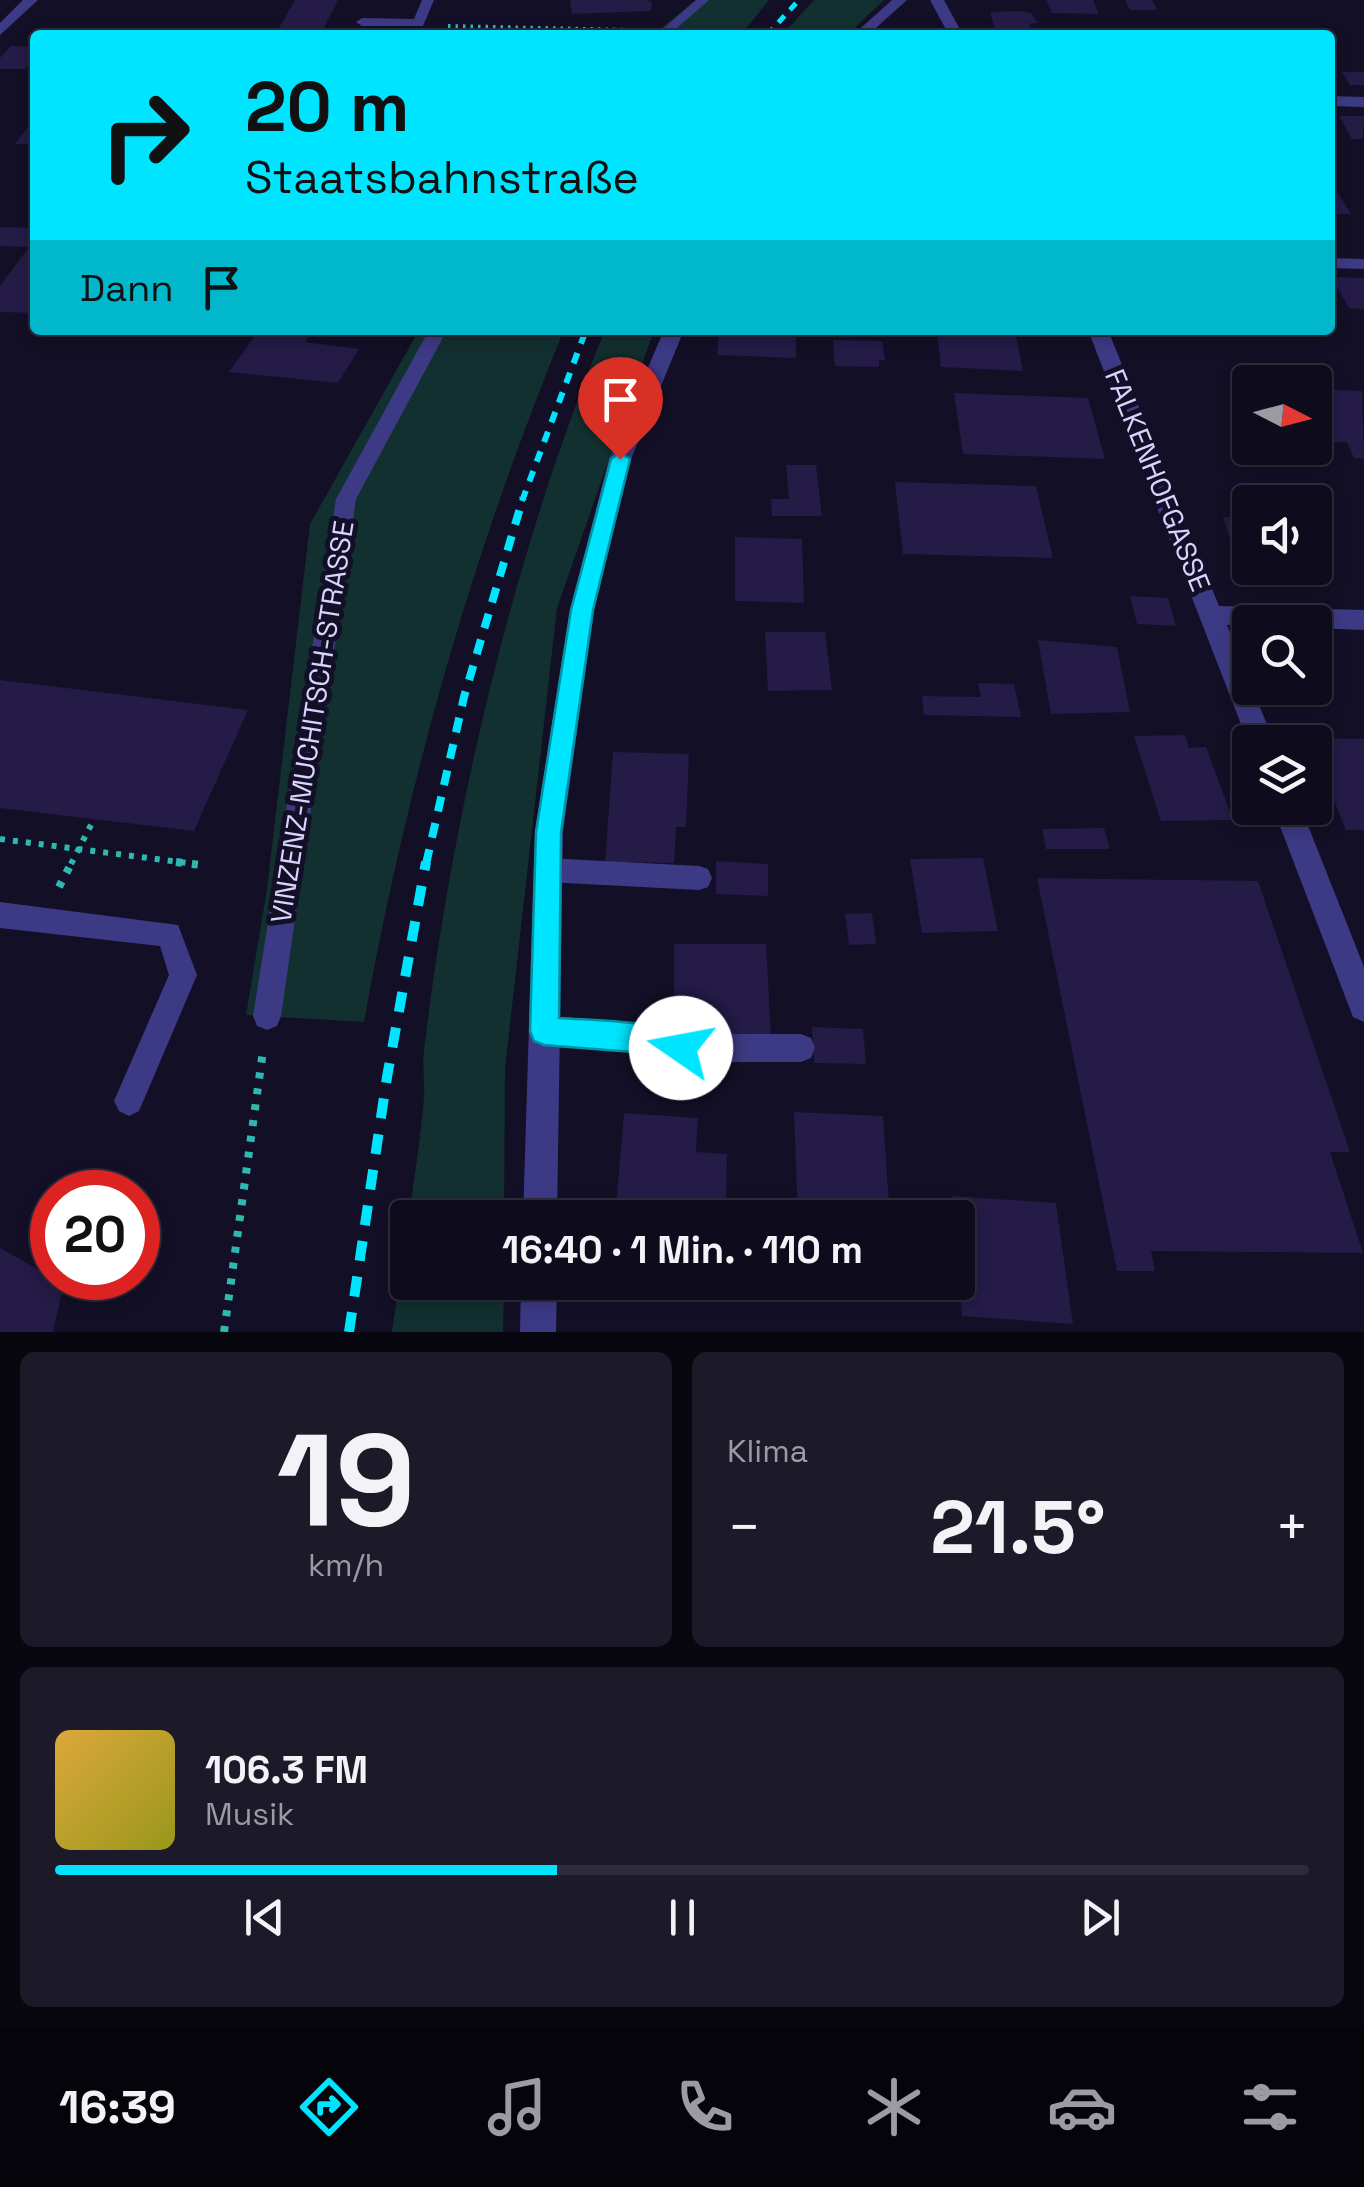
<!DOCTYPE html>
<html lang="de">
<meta charset="utf-8">
<style>
:root{--surface:#0e0b1c;--page:#1c1929;--text:#f1f3f6;--muted:#9b9ba3;--line:#2e2b3b;--accent:#00e5ff}
body{margin:0;font-family:"Space Grotesk",sans-serif;background:var(--page);color:var(--text);height:100vh;display:flex;flex-direction:column;font-size:38px;white-space:nowrap}
*{box-sizing:border-box;margin:0}
p{font-size:32px;color:var(--muted)}
.icon{flex:none;width:55px;height:55px;fill:none;stroke:currentColor;stroke-width:2;stroke-linecap:round;stroke-linejoin:round}
.map{position:relative;height:1332px;overflow:hidden}
.side{display:flex;flex-direction:column;gap:20px;padding:20px;background:#08060f;flex:1}
.side>*{flex:none}
.top-card{position:absolute;left:30px;top:30px;width:1305px;height:305px;border-radius:10px;box-shadow:0 5px 15px #0003,0 0 0 2px var(--line);background:#00e5ff;color:#111;overflow:hidden}
.needle{width:65px;rotate:96deg}
.fabs{position:absolute;left:1232px;top:365px;display:grid;gap:20px}
.fabs a{display:grid;place-items:center;width:100px;height:100px;border-radius:10px;background:var(--surface);box-shadow:0 5px 15px #0003,0 0 0 2px var(--line);font-size:50px}
.speed{position:absolute;left:30px;top:1170px;display:flex;gap:20px;font-size:50px;font-weight:700;text-align:center}
.speed>*{display:grid;place-content:center;width:130px;height:130px;border-radius:50%;background:var(--surface);box-shadow:0 5px 15px #0003,0 0 0 2px var(--line);line-height:1}
.speed .limit{border:15px solid #d22;background:#fff;color:#111}
.pin{position:absolute;display:grid;place-items:center;width:85px;height:85px;color:#fff;margin:-102px -42px;border-radius:50% 50% 50% 0;rotate:-45deg;box-shadow:0 0 10px #0007}
.pin .icon{rotate:45deg}
.me{position:absolute;width:110px;margin:-55px;rotate:282deg;stroke-linejoin:round;filter:drop-shadow(0 0 8px #0008)}
.turn{display:flex;align-items:center;gap:35px;height:210px;padding:0 50px;font-size:45px}
.turn .icon{width:130px;height:130px;stroke-width:2.5}
.turn b{display:block;font-size:70px;line-height:85px}
.then{display:flex;align-items:center;height:95px;padding:0 50px;background:#0003;gap:20px;font-size:38px}
.big{font-size:75px;font-weight:700;line-height:1.1}
.side .widget{flex:1;display:flex;flex-direction:column;justify-content:center;gap:15px;min-width:0;padding:0 35px;border-radius:15px;background:var(--page)}
.side .dial{align-items:center;gap:0}
.dial b{font-size:130px;line-height:1}
.song{display:flex;align-items:center;gap:30px}
.cover{width:120px;height:120px;border-radius:15px;background:linear-gradient(135deg,hsl(40 70% 55%),hsl(60 70% 35%))}
.played{height:10px;border-radius:5px;background:linear-gradient(90deg,var(--accent) 40%,var(--line) 40%)}
.keys{display:flex;justify-content:space-around;direction:ltr}
.heat{display:flex;justify-content:space-between;align-items:center;font-size:55px;direction:ltr}
.side .tiles{flex:1;display:grid;gap:20px;grid-template-columns:1fr 1fr}
.widget:last-child{grid-column:span 2}
.trip{position:absolute;left:390px;top:1200px;width:585px;height:100px;border-radius:10px;background:var(--surface);box-shadow:0 5px 15px #0003,0 0 0 2px var(--line);font-weight:700;line-height:100px;text-align:center}
.menu{display:flex;height:160px;justify-content:space-around;align-items:center;background:#06040b;color:var(--muted)}
.menu .icon{width:70px;height:70px}
.menu .selected{color:var(--accent)}
.menu b{font-size:45px;color:var(--text)}
.map>svg:first-child{display:block}
.green{fill:#12302f}
.building{fill:#241b47}
.lines{fill:none;stroke-linecap:round;stroke-linejoin:round}
.path-far2{stroke:#2fb8b0;stroke-width:4;stroke-dasharray:2.5 5;stroke-linecap:butt}
.path-far1{stroke:#2fb8b0;stroke-width:6;stroke-dasharray:5 8;stroke-linecap:butt}
.path{stroke:#2fb8b0;stroke-width:8;stroke-dasharray:6 10;stroke-linecap:butt}
.lane{fill:#3d3a85;fill-rule:evenodd}
.street{fill:#3d3a85;fill-rule:evenodd}
.rail-far3{stroke:#00e5ff;stroke-width:5;stroke-dasharray:9 8;stroke-linecap:butt}
.rail-far2{stroke:#00e5ff;stroke-width:6;stroke-dasharray:11 10;stroke-linecap:butt}
.rail-far1{stroke:#00e5ff;stroke-width:8;stroke-dasharray:15 12;stroke-linecap:butt}
.rail{stroke:#00e5ff;stroke-width:10;stroke-dasharray:20 16;stroke-linecap:butt}
.route{fill:#00e5ff;stroke:#0095a6;stroke-width:2.5}
.labels{text-anchor:middle;stroke-width:10;stroke-linejoin:round;paint-order:stroke}
.street-label{font-size:28px;fill:#d9d4ff;stroke:#130f26}
</style>
<div class="map">
<svg width="1364" height="1332" viewBox="0 0 1364 1332">
<rect width="100%" height="100%" fill="#130f26"/>
<g class="green">
<polygon points="696,0 769,0 741,35 653,35"/>
<polygon points="814,0 884,0 847,35 782,35"/>
<path d="M 419,330 L 564,330 C 472,553 407,784 364,1022 L 246,1015 L 267,889 L 310,524 Z"/>
<path d="M 605,330 L 654,330 L 557,608 L 505,1069 L 504,1217 L 409,1218 C 414,1177 421,1137 424,1097 C 425,1082 422,1066 424,1051 C 452,813 514,552 605,330 Z"/>
<polygon points="407,1227 408,1282 504,1283 503,1332 392,1332"/>
</g>
<g class="building">
<polygon points="295,0 338,0 320,35 275,35"/>
<polygon points="570,0 647,0 652,3 651,11 572,14"/>
<polygon points="1046,0 1093,0 1099,14 1052,13"/>
<polygon points="1125,0 1152,0 1157,10 1130,10"/>
<polygon points="1020,11 1031,13 1038,23 1029,24 1035,34 997,35 990,12"/>
<polygon points="412,29 409,35 367,35 369,31"/>
<polygon points="11,46 35,47 35,58 25,69 0,69 0,58"/>
<polygon points="1342,72 1364,72 1364,85 1350,85"/>
<polygon points="1339,116 1364,116 1363,139 1352,139"/>
<polygon points="35,118 35,144 15,144"/>
<polygon points="1330,180 1351,214 1330,214"/>
<polygon points="0,227 35,228 35,313 0,312 0,286 29,247 0,246"/>
<polygon points="1331,277 1364,278 1364,309 1349,308"/>
<polygon points="259,330 309,336 305,342 359,349 338,383 229,372"/>
<polygon points="738,330 796,330 796,358 717,355 719,333"/>
<polygon points="937,333 1016,336 1023,371 941,367"/>
<polygon points="833,340 882,341 885,360 879,360 879,367 835,366"/>
<polygon points="1315,389 1362,391 1364,459 1354,458 1347,442 1326,442 1320,429 1315,429"/>
<polygon points="954,393 1088,398 1105,459 963,454"/>
<polygon points="786,465 816,465 822,516 772,516 771,499 789,499"/>
<polygon points="895,482 1036,486 1053,558 903,554"/>
<polygon points="1223,517 1250,518 1250,568 1305,568 1310,579 1242,578"/>
<polygon points="735,537 802,539 804,603 735,601"/>
<polygon points="1130,596 1168,598 1176,626 1137,624"/>
<polygon points="765,632 825,632 832,690 768,691"/>
<polygon points="1038,640 1117,647 1130,712 1051,714"/>
<polygon points="0,680 58,687 248,710 194,831 0,808"/>
<polygon points="978,683 1014,684 1021,717 924,715 922,696 981,697"/>
<polygon points="1185,735 1189,748 1206,747 1233,820 1161,821 1134,736"/>
<polygon points="1308,738 1364,739 1364,830 1346,830 1315,754 1315,742"/>
<polygon points="613,752 689,754 686,827 676,827 674,863 605,862"/>
<polygon points="1104,828 1110,849 1046,849 1042,829"/>
<polygon points="983,858 998,931 922,933 910,859"/>
<polygon points="716,861 768,864 768,896 716,894"/>
<polygon points="1037,878 1258,881 1350,1152 1330,1152 1363,1253 1151,1251 1155,1271 1117,1271"/>
<polygon points="872,913 876,944 849,945 845,914"/>
<polygon points="674,944 766,944 771,1037 674,1037"/>
<polygon points="812,1027 863,1029 866,1064 814,1063"/>
<polygon points="794,1112 883,1116 890,1218 798,1218"/>
<polygon points="624,1113 698,1118 696,1152 727,1154 726,1200 695,1198 694,1218 615,1218"/>
<polygon points="952,1196 1056,1203 1073,1324 962,1316"/>
<polygon points="0,1248 64,1284 53,1332 0,1332"/>
</g>
<g class="lines">
<polyline class="path-far2" points="448,26 632,30"/>
<g class="path-far1">
<polyline points="0,839 195,864"/>
<polyline points="71,864 94,819"/>
</g>
<g class="path">
<polyline points="176,862 201,865"/>
<polyline points="59,887 72,862"/>
<polyline points="224,1332 263,1051"/>
</g>
<g class="lane">
<polygon points="422,0 434,0 423,26 362,26 356,22 362,18 414,19"/>
<polygon points="696,0 709,0 669,35 656,35"/>
<polygon points="429,330 447,330 356,499 281,1016 277,1026 267,1030 257,1026 253,1016 336,499"/>
<polygon points="547,858 699,866 708,869 712,878 708,887 699,890 547,882 538,879 534,870 538,861"/>
<polygon points="0,902 178,925 197,975 139,1111 129,1116 119,1111 114,1101 169,975 160,946 0,928"/>
<polygon points="544,1017 658,1026 681,1034 801,1034 811,1038 815,1048 811,1058 801,1062 681,1062 658,1054 544,1045 534,1041 530,1031 534,1021"/>
</g>
<g class="street">
<polygon points="23,0 38,0 0,35 0,23"/>
<polygon points="892,0 907,0 868,35 853,35"/>
<polygon points="930,0 944,0 963,35 949,35"/>
<polygon points="1330,96 1364,97 1364,107 1330,106"/>
<polygon points="1330,258 1364,259 1364,269 1330,268"/>
<polygon points="664,330 684,330 631,459 594,610 563,832 557,1218 523,1218 535,832 570,610 609,459"/>
<polygon points="1088,330 1108,330 1219,606 1364,610 1364,630 1315,628 1315,622 1227,625 1274,742 1250,742 1250,747 1248,742"/>
<polygon points="1273,808 1301,808 1364,967 1364,1022 1353,1017"/>
<polygon points="521,1282 557,1282 556,1332 520,1332"/>
</g>
<polyline class="rail-far3" points="767,35 799,0"/>
<polyline class="rail-far2" points="522,501 586,330"/>
<polyline class="rail-far1" points="426,864 464,697 523,498"/>
<polyline class="rail" points="349,1332 387,1077 426,862"/>
</g>
<path class="route" d="M 620,452 L 630,459 L 593,610 L 561,832 L 559,1018 C 604,1021 649,1020 691,1038 L 696,1048 L 691,1058 L 681,1062 L 658,1054 L 544,1045 L 534,1041 L 530,1031 L 536,832 L 571,610 L 611,459 Z"/>
<g class="labels">
<g class="street-label">
<text transform="translate(1158 480) rotate(68)" y="10">FALKENHOFGASSE</text>
<text transform="translate(312 722) rotate(-81)" y="10">VINZENZ-MUCHITSCH-STRASSE</text>
</g>
</g>
</svg>
<div class="fabs">
<a><svg class="needle" viewBox="-14 -14 28 28"><path d="M0-13l5 13h-10z" fill="#e53935"/><path d="M0 13l5-13h-10z" fill="#9b9ba3"/></svg></a>
<a><svg class="icon" aria-label="sound" viewBox="0 0 24 24"><path d="M4 9h4l5-4v14l-5-4H4zM17 9q2 3 0 6"/></svg></a>
<a><svg class="icon" aria-label="search" viewBox="0 0 24 24"><circle cx="10" cy="10" r="6"/><path d="M15 15l6 6"/></svg></a>
<a><svg class="icon" aria-label="layers" viewBox="0 0 24 24"><path d="M12 4l9 5-9 5-9-5zM3 14l9 5 9-5"/></svg></a>
</div>
<div class="speed"><div class="limit">20</div></div>
<div class="pin" style="left:620px;top:459px;background:#d93025"><svg class="icon" aria-label="arrive" viewBox="0 0 24 24"><path d="M6 21V4h12l-3 4 3 4H6"/></svg></div>
<svg class="me" style="left:681px;top:1048px" viewBox="-20 -20 40 40"><circle r="19" fill="#fff"/><path d="M0-13L10 11 0 6-10 11z" fill="#00e5ff"/></svg>
<div class="trip">16:40 · 1 Min. · 110 m</div>
<div class="top-card">
<div class="turn"><svg class="icon" aria-label="right" viewBox="0 0 24 24"><path d="M7 20v-9h11M14 6l5 5-5 5"/></svg><div><b>20 m</b>Staatsbahnstraße</div></div>
<div class="then">Dann<svg class="icon" aria-label="arrive" viewBox="0 0 24 24"><path d="M6 21V4h12l-3 4 3 4H6"/></svg></div>
</div>
</div>
<section class="side">
<div class="tiles">
<div class="widget dial"><b>19</b><p>km/h</p></div>
<div class="widget"><p>Klima</p>
<div class="heat"><a>−</a><b class="big">21.5°</b><a>+</a></div>
</div>
<div class="widget">
<div class="song"><i class="cover"></i><div><b>106.3 FM</b><p>Musik</p></div></div>
<div class="played"></div>
<div class="keys"><svg class="icon" aria-label="previous" viewBox="0 0 24 24"><path d="M18 5L8 12l10 7zM5 5v14"/></svg><svg class="icon" aria-label="pause" viewBox="0 0 24 24"><path d="M8 5v14M16 5v14"/></svg><svg class="icon" aria-label="next" viewBox="0 0 24 24"><path d="M6 5l10 7-10 7zM19 5v14"/></svg></div>
</div>
</div>
</section>
<nav class="menu">
<b>16:39</b>
<svg class="icon selected" aria-label="directions" viewBox="0 0 24 24"><path d="M12 3l9 9-9 9-9-9zM9 14v-3h6M13 9l2 2-2 2"/></svg>
<svg class="icon" aria-label="music" viewBox="0 0 24 24"><path d="M9 18V5l10-2v13"/><circle cx="6" cy="18" r="3"/><circle cx="16" cy="16" r="3"/></svg>
<svg class="icon" aria-label="phone" viewBox="0 0 24 24"><path d="M5 4h4l2 5-3 2q2 4 5 5l2-3 5 2v4C11 20 4 13 5 4z"/></svg>
<svg class="icon" aria-label="climate" viewBox="0 0 24 24"><path d="M12 3v18M4 7l16 10M4 17L20 7"/></svg>
<svg class="icon" aria-label="car" viewBox="0 0 24 24"><path d="M5 17H2v-5l4-1 3-4h7l3 4 3 1v5h-3M9 17h6M6 11h13"/><circle cx="7" cy="17" r="2"/><circle cx="17" cy="17" r="2"/></svg>
<svg class="icon" aria-label="filters" viewBox="0 0 24 24"><path d="M4 7h16M4 17h16"/><circle cx="9" cy="7" r="2"/><circle cx="15" cy="17" r="2"/></svg>
</nav>
